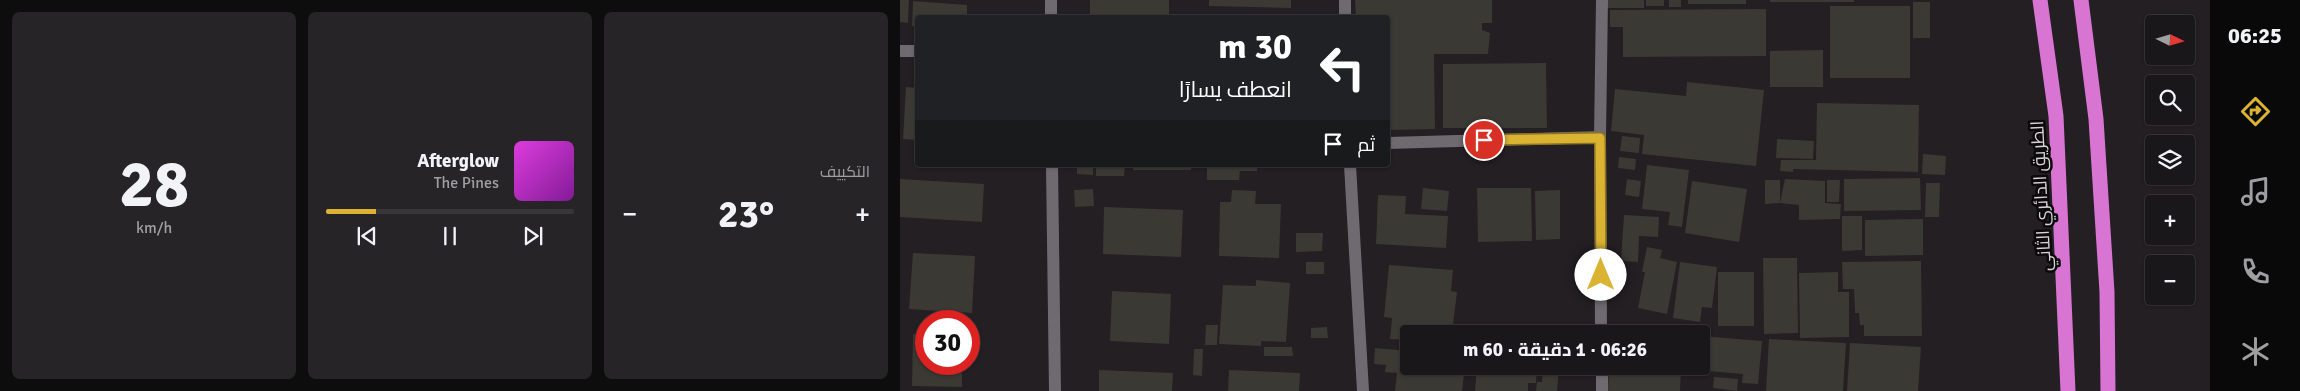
<!DOCTYPE html>
<html lang="ar">
<meta charset="utf-8">
<style>
:root{--surface:#1a171a;--page:#272427;--text:#f1f3f6;--muted:#9f9fa2;--line:#383639;--accent:#dbb333}
body{margin:0;font-family:Signika,Cairo,sans-serif;background:var(--page);color:var(--text);direction:rtl;height:100vh;display:flex;flex-direction:column;font-size:19px;white-space:nowrap}
*{box-sizing:border-box;margin:0}
p{font-size:16px;color:var(--muted)}
.icon{flex:none;width:28px;height:28px;fill:none;stroke:currentColor;stroke-width:2;stroke-linecap:round;stroke-linejoin:round}
.map{position:relative;flex:1;overflow:hidden;direction:ltr}
.panel{display:flex;flex-direction:column;gap:12px;padding:12px;background:#0e0d0e;width:900px}
.panel>*{flex:none}
.banner{position:absolute;left:15px;top:15px;width:475px;height:152px;border-radius:5px;box-shadow:0 1px 4px #0004,0 0 0 1px var(--line);direction:rtl;background:#202124;color:#fff;overflow:hidden}
.needle{width:32px;rotate:95deg}
.controls{position:absolute;left:1245px;top:15px;display:grid;gap:10px}
.controls a{display:grid;place-items:center;width:50px;height:50px;border-radius:5px;background:var(--surface);box-shadow:0 1px 4px #0004,0 0 0 1px var(--line);font-size:25px}
.speed{position:absolute;left:15px;top:310px;display:flex;gap:10px;font-size:25px;font-weight:700;text-align:center}
.speed>*{display:grid;place-content:center;width:65px;height:65px;border-radius:50%;background:var(--surface);box-shadow:0 1px 4px #0004,0 0 0 1px var(--line);line-height:1}
.speed .limit{border:8px solid #d22;background:#fff;color:#111}
.pin{position:absolute;display:grid;place-items:center;width:42px;height:42px;color:#fff;margin:-21px;border:2px solid #fff;border-radius:50%;box-shadow:0 1px 5px #0007}
.me{position:absolute;width:55px;margin:-28px;rotate:0deg;stroke-linejoin:round;filter:drop-shadow(0 0 4px #0008)}
.turn{display:flex;align-items:center;gap:18px;height:105px;padding:0 15px;font-size:22px}
.turn .icon{width:65px;height:65px;stroke-width:2.5}
.turn b{display:block;font-size:35px;line-height:42px}
.then{display:flex;align-items:center;height:48px;padding:0 15px;background:#0003;gap:10px;font-size:19px}
.big{font-size:38px;font-weight:700;line-height:1.1}
.panel .card{flex:1;display:flex;flex-direction:column;justify-content:center;gap:8px;min-width:0;padding:0 18px;border-radius:8px;background:var(--page)}
.panel .dial{align-items:center;gap:0}
.dial b{font-size:65px;line-height:1}
.song{display:flex;align-items:center;gap:15px}
.cover{width:60px;height:60px;border-radius:8px;background:linear-gradient(135deg,hsl(300 70% 55%),hsl(290 70% 35%))}
.played{height:5px;border-radius:2px;background:linear-gradient(90deg,var(--accent) 20%,var(--line) 20%)}
.keys{display:flex;justify-content:space-around;direction:ltr}
.heat{display:flex;justify-content:space-between;align-items:center;font-size:28px;direction:ltr}
.panel .tiles{flex:1;display:grid;gap:12px;grid-template-columns:repeat(3,1fr)}
.trip{position:absolute;left:500px;top:325px;width:310px;height:50px;border-radius:5px;background:var(--surface);box-shadow:0 1px 4px #0004,0 0 0 1px var(--line);font-weight:700;line-height:50px;text-align:center;direction:rtl}
main{display:flex;flex:1;min-height:0}
.tab-bar{display:flex;flex-direction:column;width:90px;justify-content:space-around;align-items:center;background:#0a090a;color:var(--muted)}
.tab-bar .icon{width:35px;height:35px}
.tab-bar .selected{color:var(--accent)}
.tab-bar b{font-size:22px;color:var(--text)}
.map>svg:first-child{display:block}
.building{fill:#3b3933}
.lines{fill:none;stroke-linecap:round;stroke-linejoin:round}
.street{stroke:#6f6a6f;stroke-width:12}
.highway{stroke:#d875d2;stroke-width:15}
.route-casing{stroke:#8e7421;stroke-width:12}
.route{stroke:#dbb333;stroke-width:9}
.labels{text-anchor:middle;stroke-width:5;stroke-linejoin:round;paint-order:stroke}
.street-label{font-size:18px;fill:#d6d3d6;stroke:#0b090b}
</style>
<main>
<nav class="tab-bar">
<b>06:25</b>
<svg class="icon selected" aria-label="directions" viewBox="0 0 24 24"><path d="M12 3l9 9-9 9-9-9zM9 14v-3h6M13 9l2 2-2 2"/></svg>
<svg class="icon" aria-label="music" viewBox="0 0 24 24"><path d="M9 18V5l10-2v13"/><circle cx="6" cy="18" r="3"/><circle cx="16" cy="16" r="3"/></svg>
<svg class="icon" aria-label="phone" viewBox="0 0 24 24"><path d="M5 4h4l2 5-3 2q2 4 5 5l2-3 5 2v4C11 20 4 13 5 4z"/></svg>
<svg class="icon" aria-label="climate" viewBox="0 0 24 24"><path d="M12 3v18M4 7l16 10M4 17L20 7"/></svg>
</nav>
<div class="map">
<svg width="1310" height="391" viewBox="0 0 1310 391">
<rect width="100%" height="100%" fill="#231f23"/>
<g class="building">
<polygon points="0,0 9,0 8,23 0,22"/>
<polygon points="190,0 269,0 269,18 190,17"/>
<polygon points="309,0 391,0 391,8 309,6"/>
<polygon points="455,0 592,0 592,23 582,23 582,30 590,33 588,54 534,54 535,129 488,130 488,18 456,18"/>
<rect x="707" y="0" width="37" height="8"/>
<rect x="746" y="0" width="18" height="6"/>
<rect x="769" y="0" width="12" height="7"/>
<rect x="788" y="0" width="58" height="4"/>
<rect x="870" y="0" width="84" height="2"/>
<polygon points="13,1 67,5 67,18 18,18 18,27 12,26"/>
<rect x="1013" y="2" width="17" height="36"/>
<rect x="930" y="6" width="80" height="72"/>
<polygon points="866,9 866,56 723,57 723,27 710,27 710,10"/>
<polygon points="376,14 407,15 407,18 376,18"/>
<polygon points="923,50 923,87 870,87 870,51"/>
<polygon points="646,63 647,128 543,128 543,64"/>
<polygon points="787,82 864,90 856,166 742,154 744,135 711,131 715,89 786,96"/>
<polygon points="6,87 18,88 18,140 3,139"/>
<polygon points="917,103 1019,105 1018,172 893,169 893,172 880,171 881,160 916,160"/>
<polygon points="722,136 740,138 739,153 720,151"/>
<polygon points="877,139 914,141 913,159 876,158"/>
<polygon points="1023,154 1046,156 1045,175 1022,174"/>
<polygon points="719,157 736,159 735,170 718,168"/>
<polygon points="177,165 193,165 193,175 177,174"/>
<polygon points="196,165 225,165 224,176 196,176"/>
<rect x="233" y="165" width="58" height="5"/>
<polygon points="307,165 357,165 357,171 340,171 339,180 307,180"/>
<polygon points="747,165 789,170 782,227 768,225 770,212 742,209"/>
<polygon points="1020,178 1021,210 944,211 944,179"/>
<polygon points="0,179 84,184 82,222 0,217"/>
<polygon points="727,179 741,181 739,197 725,195"/>
<polygon points="885,179 925,181 925,203 941,204 940,219 899,220 899,205 880,203"/>
<polygon points="865,180 880,180 880,203 865,204"/>
<polygon points="927,180 940,180 939,202 927,202"/>
<polygon points="792,181 847,189 839,242 785,233"/>
<polygon points="1026,183 1040,183 1039,217 1025,217"/>
<polygon points="523,188 549,191 547,211 521,209"/>
<polygon points="577,188 631,188 632,241 578,242"/>
<polygon points="193,189 194,206 175,207 174,190"/>
<polygon points="332,190 356,191 355,204 381,204 379,258 319,256 320,202 331,202"/>
<polygon points="660,190 660,239 636,240 635,191"/>
<polygon points="478,195 506,196 505,214 548,216 546,248 476,244"/>
<polygon points="204,207 283,210 281,257 203,254"/>
<polygon points="724,215 759,217 758,237 739,236 738,262 721,261"/>
<polygon points="942,216 962,216 962,250 942,251"/>
<polygon points="1023,219 1023,255 965,256 965,220"/>
<polygon points="396,233 423,233 422,251 396,252"/>
<polygon points="747,247 762,250 760,258 777,262 767,314 738,308 745,272 742,272"/>
<polygon points="13,253 75,256 72,313 9,309"/>
<polygon points="863,258 897,258 898,333 864,334"/>
<polygon points="1021,261 1022,336 964,336 964,325 960,325 959,313 955,313 954,289 943,289 942,262"/>
<rect x="406" y="262" width="18" height="12"/>
<polygon points="780,262 817,267 812,308 802,307 800,322 773,318"/>
<polygon points="489,265 553,270 551,291 557,292 552,333 535,332 535,334 509,334 509,340 490,339 492,318 484,317"/>
<rect x="818" y="272" width="36" height="54"/>
<polygon points="938,272 938,292 949,292 949,337 900,338 899,273"/>
<polygon points="356,280 390,283 386,342 361,341 361,346 319,344 323,285 356,286"/>
<polygon points="212,291 271,294 269,344 210,341"/>
<polygon points="306,325 318,325 317,345 305,345"/>
<polygon points="427,327 428,338 411,338 411,328"/>
<polygon points="13,334 26,335 26,364 62,364 62,387 12,386"/>
<polygon points="801,336 862,341 858,384 842,383 843,374 797,370 797,366 801,366"/>
<polygon points="869,339 946,343 943,391 866,391"/>
<polygon points="950,343 1021,347 1018,391 947,391"/>
<polygon points="364,347 392,347 393,356 364,356"/>
<polygon points="475,348 509,351 509,366 565,366 562,391 495,391 497,373 485,372 486,365 474,364"/>
<polygon points="294,349 303,349 302,376 293,375"/>
<polygon points="577,366 637,366 636,383 628,383 628,391 575,391"/>
<polygon points="643,366 659,366 657,391 636,391 637,382 642,382"/>
<polygon points="709,366 781,366 780,391 708,391"/>
<polygon points="199,370 273,373 272,391 199,391"/>
<polygon points="329,370 400,373 399,391 328,391"/>
<polygon points="814,377 838,379 837,391 813,388"/>
</g>
<g class="lines">
<g class="street">
<polyline points="445,0 445,18"/>
<polyline points="151,18 151,0"/>
<polyline points="0,51 18,51"/>
<polyline points="488,143 700,137"/>
<polyline points="152,165 155,391"/>
<polyline points="450,165 463,391"/>
<polyline points="701,334 700,137 702,0"/>
<polyline points="702,366 702,391"/>
</g>
<g class="highway">
<polyline points="1140,0 1156,116 1168,391"/>
<polyline points="1181,0 1196,119 1207,292 1208,391"/>
</g>
</g>
<g class="lines">
<g class="route-casing">
<polyline id="route" points="584,140 700,138 701,275"/>
</g>
<use href="#route" class="route"/>
</g>
<g class="labels">
<g class="street-label">
<text transform="translate(1141 196) rotate(-93)" y="6">الطريق الدائري الثاني</text>
</g>
</g>
</svg>
<div class="controls">
<a><svg class="needle" viewBox="-14 -14 28 28"><path d="M0-13l5 13h-10z" fill="#e53935"/><path d="M0 13l5-13h-10z" fill="#9f9fa2"/></svg></a>
<a><svg class="icon" aria-label="search" viewBox="0 0 24 24"><circle cx="10" cy="10" r="6"/><path d="M15 15l6 6"/></svg></a>
<a><svg class="icon" aria-label="layers" viewBox="0 0 24 24"><path d="M12 4l9 5-9 5-9-5zM3 14l9 5 9-5"/></svg></a>
<a>+</a>
<a>−</a>
</div>
<div class="speed"><div class="limit">30</div></div>
<div class="pin" style="left:584px;top:140px;background:#d93025"><svg class="icon" aria-label="arrive" viewBox="0 0 24 24"><path d="M6 21V4h12l-3 4 3 4H6"/></svg></div>
<svg class="me" style="left:701px;top:275px" viewBox="-20 -20 40 40"><circle r="19" fill="#fff"/><path d="M0-13L10 11 0 6-10 11z" fill="#dbb333"/></svg>
<div class="trip">06:26 · 1 دقيقة · 60 m</div>
<div class="banner">
<div class="turn"><svg class="icon" aria-label="left" viewBox="0 0 24 24"><path d="M17 20v-9H6M10 6l-5 5 5 5"/></svg><div><b>30 m</b>انعطف يسارًا</div></div>
<div class="then">ثم<svg class="icon" aria-label="arrive" viewBox="0 0 24 24"><path d="M6 21V4h12l-3 4 3 4H6"/></svg></div>
</div>
</div>
<section class="panel">
<div class="tiles">
<div class="card"><p>التكييف</p>
<div class="heat"><a>−</a><b class="big">23°</b><a>+</a></div>
</div>
<div class="card">
<div class="song"><i class="cover"></i><div><b>Afterglow</b><p>The Pines</p></div></div>
<div class="played"></div>
<div class="keys"><svg class="icon" aria-label="previous" viewBox="0 0 24 24"><path d="M18 5L8 12l10 7zM5 5v14"/></svg><svg class="icon" aria-label="pause" viewBox="0 0 24 24"><path d="M8 5v14M16 5v14"/></svg><svg class="icon" aria-label="next" viewBox="0 0 24 24"><path d="M6 5l10 7-10 7zM19 5v14"/></svg></div>
</div>
<div class="card dial"><b>28</b><p>km/h</p></div>
</div>
</section>
</main>
